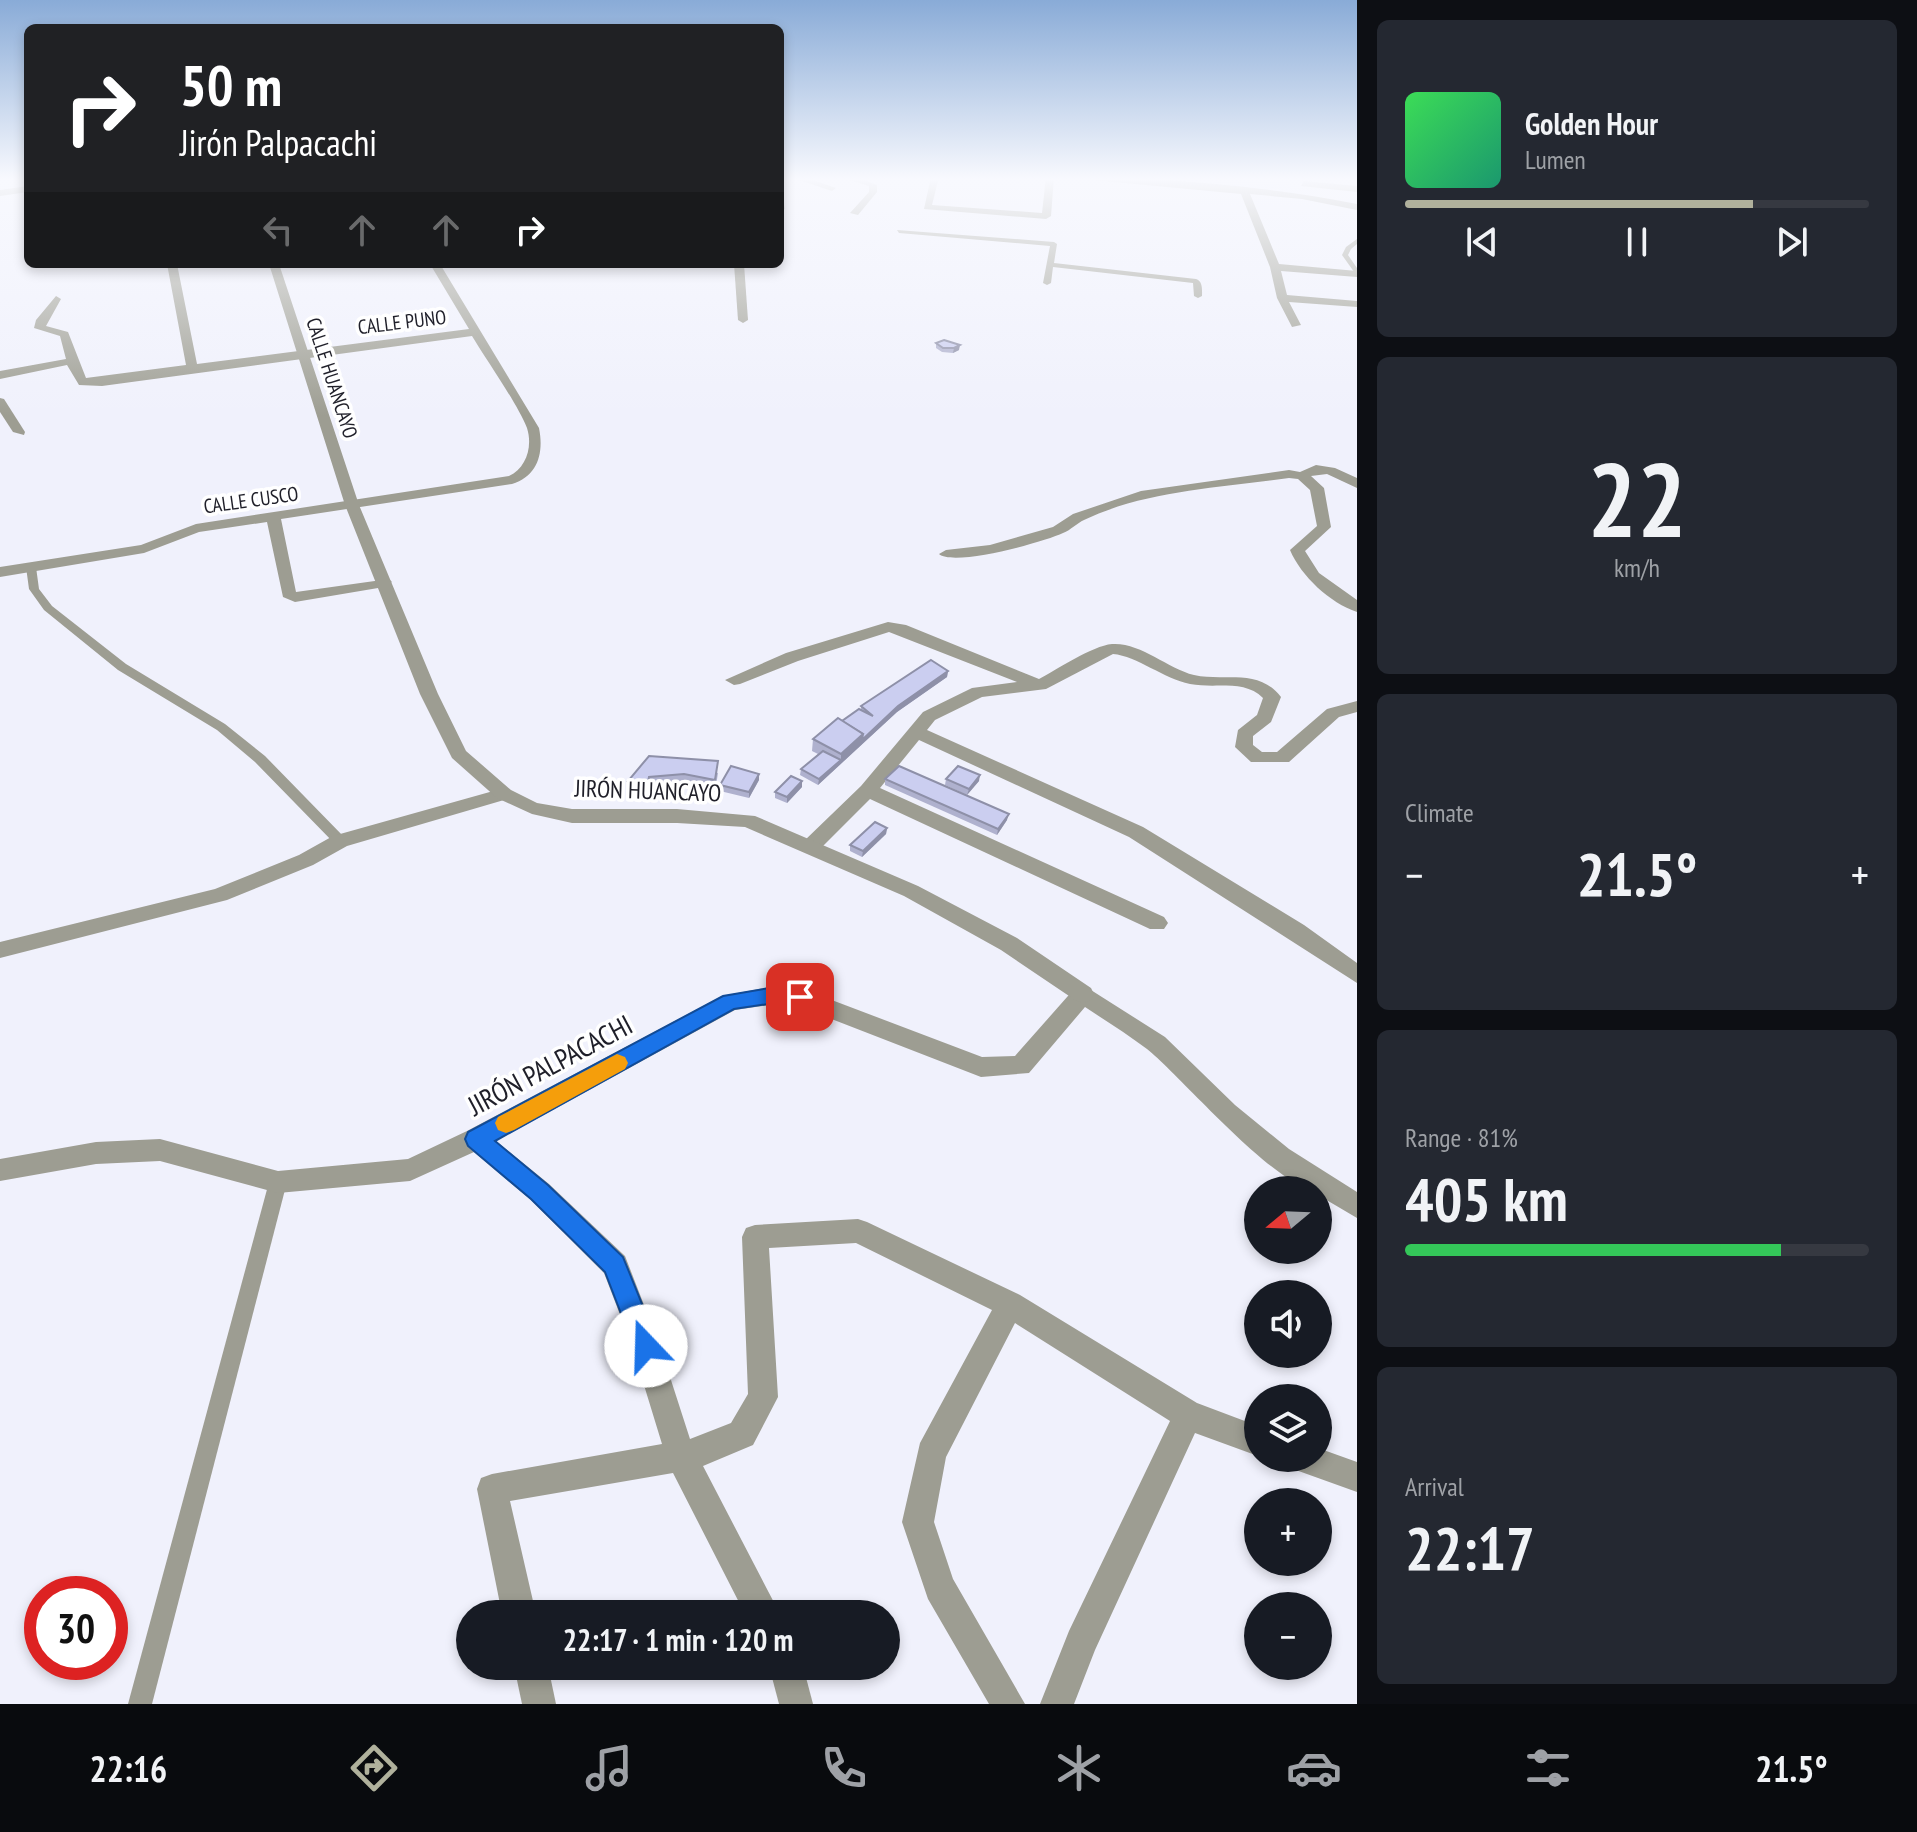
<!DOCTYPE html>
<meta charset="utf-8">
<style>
:root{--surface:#171b24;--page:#242831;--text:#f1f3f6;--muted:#9ea1a6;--line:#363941;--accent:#b0b19c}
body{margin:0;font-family:"PT Sans Narrow",sans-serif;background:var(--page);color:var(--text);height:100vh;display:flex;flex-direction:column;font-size:30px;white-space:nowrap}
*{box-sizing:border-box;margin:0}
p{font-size:26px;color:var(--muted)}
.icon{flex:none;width:44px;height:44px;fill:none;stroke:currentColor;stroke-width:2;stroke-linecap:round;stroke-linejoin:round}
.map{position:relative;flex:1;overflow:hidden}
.side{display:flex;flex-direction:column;gap:20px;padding:20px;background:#0d0f14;width:560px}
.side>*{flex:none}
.top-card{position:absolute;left:24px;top:24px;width:760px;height:244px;border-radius:12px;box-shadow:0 4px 12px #0003;background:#202124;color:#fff;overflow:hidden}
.needle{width:52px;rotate:251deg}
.controls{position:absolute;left:1244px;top:1176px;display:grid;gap:16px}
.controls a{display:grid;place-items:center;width:88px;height:88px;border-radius:50%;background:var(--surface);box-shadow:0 4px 12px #0003;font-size:40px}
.speed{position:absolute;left:24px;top:1576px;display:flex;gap:16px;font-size:40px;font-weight:700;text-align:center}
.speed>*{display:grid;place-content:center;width:104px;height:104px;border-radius:50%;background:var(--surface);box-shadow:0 4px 12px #0003;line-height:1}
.speed .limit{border:12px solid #d22;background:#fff;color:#111}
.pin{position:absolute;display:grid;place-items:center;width:68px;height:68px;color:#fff;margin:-34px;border-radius:16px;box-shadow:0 4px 12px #0006}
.me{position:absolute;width:88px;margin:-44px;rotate:339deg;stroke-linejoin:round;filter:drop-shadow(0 0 6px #0008)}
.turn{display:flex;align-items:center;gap:28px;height:168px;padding:0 24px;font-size:36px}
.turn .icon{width:104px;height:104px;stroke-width:2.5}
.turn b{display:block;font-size:56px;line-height:68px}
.lanes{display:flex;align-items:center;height:76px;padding:0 24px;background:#0003;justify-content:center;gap:40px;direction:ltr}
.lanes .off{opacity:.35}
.big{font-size:60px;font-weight:700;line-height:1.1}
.side .tile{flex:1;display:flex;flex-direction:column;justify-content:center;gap:12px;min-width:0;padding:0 28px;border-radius:12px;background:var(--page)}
.side .dial{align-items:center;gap:0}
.dial b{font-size:104px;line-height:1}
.song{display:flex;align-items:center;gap:24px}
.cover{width:96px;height:96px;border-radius:12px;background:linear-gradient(135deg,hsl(130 70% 55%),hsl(160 70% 35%))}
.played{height:8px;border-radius:4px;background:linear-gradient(90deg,var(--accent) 75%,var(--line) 75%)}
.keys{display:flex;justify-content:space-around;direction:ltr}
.heat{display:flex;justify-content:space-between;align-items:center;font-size:44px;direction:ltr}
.charge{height:12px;border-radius:6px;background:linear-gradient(90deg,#34c759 81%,var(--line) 0)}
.trip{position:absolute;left:456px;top:1600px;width:444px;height:80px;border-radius:40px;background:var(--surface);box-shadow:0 4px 12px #0003;font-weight:700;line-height:80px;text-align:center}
.tabs{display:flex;height:128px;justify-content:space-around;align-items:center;background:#090b0e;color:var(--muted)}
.tabs .icon{width:56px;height:56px}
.tabs .active{color:var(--accent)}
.tabs b{font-size:36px;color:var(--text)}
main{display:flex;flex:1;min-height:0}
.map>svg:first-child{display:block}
.built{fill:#e7e9fd}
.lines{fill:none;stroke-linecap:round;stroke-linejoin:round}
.service{fill:#9d9d92;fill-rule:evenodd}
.minor{fill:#9d9d92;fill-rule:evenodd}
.tertiary{fill:#9d9d92;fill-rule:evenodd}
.wall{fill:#afb1ce}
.shaded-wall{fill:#8e90a8}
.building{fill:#cbcef0;stroke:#8e90a8;stroke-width:2}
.route{fill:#1a73e8;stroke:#114b97;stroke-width:2}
.slow{fill:#f59e0b}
.labels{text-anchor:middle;stroke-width:7;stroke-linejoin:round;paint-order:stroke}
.far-street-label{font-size:20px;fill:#1f1f29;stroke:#fff}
.street-label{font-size:24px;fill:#1f1f29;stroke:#fff}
.near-street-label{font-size:28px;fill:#1f1f29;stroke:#fff}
</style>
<main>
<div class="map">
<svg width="1357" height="1704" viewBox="0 0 1357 1704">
<rect width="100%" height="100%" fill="#f0f1fc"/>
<polygon class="built" points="1216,177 1288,177 1290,190 1216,185"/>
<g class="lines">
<g class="service">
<path d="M 897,230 L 1054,242 L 1057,244 L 1054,263 L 1196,279 C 1203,281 1202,290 1202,296 L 1198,298 L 1194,296 L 1193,283 L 1053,267 L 1051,283 L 1047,285 L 1043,283 L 1050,246 L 899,233 Z"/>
<polygon points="1357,239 1357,244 1351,249 1348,255 1357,268 1357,276 1342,255 1346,247"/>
<polygon points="31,564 36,567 39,589 52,606 126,664 225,724 265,756 345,838 347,841 345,844 335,844 255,762 217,730 118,670 44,610 29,589 26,567"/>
<polygon points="278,1174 284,1176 287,1182 152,1704 128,1704 269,1182 272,1176"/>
</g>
<g class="minor">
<polygon points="790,177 804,177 836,188 832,191"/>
<polygon points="840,177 854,177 877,185 877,192 858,215 850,213 869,192 869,186"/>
<polygon points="931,177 939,177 932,205 1042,213 1046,177 1054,177 1051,216 1046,219 924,209"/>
<path d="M 1061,177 C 1157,177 1262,185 1357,204 L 1357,210 L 1302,199 L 1250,194 L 1279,264 L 1357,271 L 1357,277 L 1281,271 L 1287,295 L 1357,301 L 1357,307 L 1289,302 L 1301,325 L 1292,327 L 1277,298 L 1270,267 L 1241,194 Z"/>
<polygon points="1304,181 1357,186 1357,192 1301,186"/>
<polygon points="28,186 28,192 0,196 0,190"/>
<polygon points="780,199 784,202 785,209 780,212"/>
<path d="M 167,264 L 177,264 L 197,364 L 469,329 L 430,264 L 440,264 L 539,428 C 544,453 538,476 512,484 L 281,519 L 296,592 L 389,579 L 392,582 L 384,587 L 295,602 L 283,597 L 267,522 L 199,532 L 144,553 L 0,577 L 0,567 L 141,545 L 196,524 L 509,476 C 526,468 533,447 527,428 C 517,403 487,361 472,336 L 102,386 L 79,385 L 67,365 L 0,379 L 0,371 L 66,359 L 60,336 L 34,328 L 36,320 L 56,296 L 61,299 L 46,326 L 68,332 L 86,378 L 186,365 Z"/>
<polygon points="734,264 744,264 748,320 743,323 738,320"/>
<polygon points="0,398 4,399 25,432 24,435 13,432 0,412"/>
<path d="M 1316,465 L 1335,468 L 1357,478 L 1357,488 L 1327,474 L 1311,476 L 1324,488 L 1331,527 L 1305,551 L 1319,573 L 1357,600 L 1357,612 C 1330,603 1301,576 1290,550 L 1317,526 L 1310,490 L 1298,479 L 1289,478 C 1221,488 1147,490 1084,520 C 1077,523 1071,530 1063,533 C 1044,542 954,567 939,554 L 946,550 L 990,545 L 1053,527 L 1073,514 L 1141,491 L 1289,470 L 1300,472 Z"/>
<path d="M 888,622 L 906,625 L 1039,679 C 1058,669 1092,646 1112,644 C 1140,642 1167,668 1194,675 C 1225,682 1258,667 1281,697 L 1271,722 L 1253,736 L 1253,745 L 1262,752 L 1277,752 L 1327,709 L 1357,701 L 1357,712 L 1339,717 L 1289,762 L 1251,762 L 1235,747 L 1238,730 L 1257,715 L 1263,698 C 1244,679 1215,689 1190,684 C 1164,679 1137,656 1113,654 L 1046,689 L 982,697 L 935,720 L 927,730 L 1143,827 L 1304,925 L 1357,963 L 1357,983 L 1129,837 L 919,740 L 880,788 L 1164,917 L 1168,923 L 1164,929 L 1150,929 L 870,799 L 817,852 L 803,852 L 800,847 L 803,842 L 861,786 L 923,712 L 972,688 L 1017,682 L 889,632 L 798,661 L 740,684 L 734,685 L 725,680 L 786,653 Z"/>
<polygon points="504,788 514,794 511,798 347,846 313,865 227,900 0,958 0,942 215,889 299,855 333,836"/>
<path d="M 1083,985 L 1165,1037 L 1235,1105 L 1289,1149 L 1357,1192 L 1357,1218 L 1318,1195 L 1318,1190 C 1277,1190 1182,1077 1147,1049 C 1127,1034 1106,1021 1085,1007 L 1029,1073 L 981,1077 L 798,1006 L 775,1004 L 735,1010 L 496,1141 L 549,1184 L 625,1256 L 660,1346 L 690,1439 L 731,1423 L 748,1394 L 742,1237 L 746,1228 L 755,1225 L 858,1219 L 867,1222 L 1020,1295 L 1197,1403 L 1258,1426 L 1258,1456 L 1195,1433 L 1095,1650 L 1074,1704 L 1040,1704 L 1069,1631 L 1170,1421 L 1015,1323 L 946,1457 L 934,1522 L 953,1579 L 1025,1704 L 989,1704 L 928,1599 L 902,1522 L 920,1443 L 992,1310 L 856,1243 L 769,1248 L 778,1397 L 753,1445 L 703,1466 L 780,1614 L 745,1614 L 673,1473 L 510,1501 L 536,1614 L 502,1614 L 477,1489 L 481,1478 L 492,1474 L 662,1444 L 632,1346 L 604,1273 L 531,1200 L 474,1152 L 410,1181 L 278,1193 L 160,1161 L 96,1164 L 0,1181 L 0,1159 L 96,1142 L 160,1139 L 278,1171 L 408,1159 L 467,1131 L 722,996 L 775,986 L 808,991 L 982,1057 L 1015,1056 L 1075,988 Z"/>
<polygon points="1318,1448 1357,1462 1357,1492 1293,1469 1289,1458 1318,1458"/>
<polygon points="514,1666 548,1666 556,1704 522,1704"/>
<polygon points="769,1666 803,1666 813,1704 779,1704"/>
</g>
<polygon class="tertiary" points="269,264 279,264 359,505 438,694 466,751 511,790 537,803 572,809 677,809 755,816 918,886 1017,938 1091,988 1094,994 1091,1000 1083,1003 1075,1000 1001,950 904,896 745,827 677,823 572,823 532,814 497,798 452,758 420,694 345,505"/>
</g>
<g class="wall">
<polygon points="936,343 959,350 953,353 942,352 936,348"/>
<polygon points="948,671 947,677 897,712 818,785 800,775 801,769 818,754 812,751 813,739 861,709 861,706"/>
<polygon points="649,756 718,773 715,792 684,786 649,789 649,794 629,793 628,781"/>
<polygon points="885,779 1007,820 997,835 885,785"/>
<polygon points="946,779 979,781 967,795 945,785"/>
<polygon points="759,780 749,798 720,791 720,785"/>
<polygon points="802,787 787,803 775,798 775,792"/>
<polygon points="887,828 886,834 862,857 850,851 850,845"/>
</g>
<g class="shaded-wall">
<polygon points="960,345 959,350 953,353 954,348"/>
<polygon points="948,671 947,677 897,712 818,785 819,779 841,760 841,754 863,734 898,706"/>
<polygon points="759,774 759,780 749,798 749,792"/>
<polygon points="980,775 979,781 967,795 969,789"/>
<polygon points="802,781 802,787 787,803 787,797"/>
<polygon points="1009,814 1007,820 997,835 998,829"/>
<polygon points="887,828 886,834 862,857 863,851"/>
</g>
<g class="building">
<polygon points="944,340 960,345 954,348 943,348 936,343"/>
<polygon points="931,660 948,671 898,706 862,740 863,734 842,721 859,709 873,716 861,706"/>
<polygon points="838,718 863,734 841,754 813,739"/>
<polygon points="823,751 841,760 819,779 801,769"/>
<polygon points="649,756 718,761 715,780 684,774 649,777 648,782 628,781"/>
<polygon points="731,766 759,774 749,792 720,785"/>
<polygon points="899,766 1009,814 998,829 885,779"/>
<polygon points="958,766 980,775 969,789 946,779"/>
<polygon points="791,776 802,781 787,797 775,792"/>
<polygon points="875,822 887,828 863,851 850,845"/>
</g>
<linearGradient id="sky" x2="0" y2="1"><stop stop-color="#89abd7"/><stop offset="0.43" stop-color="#f8f9fe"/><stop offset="1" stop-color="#f8f9fe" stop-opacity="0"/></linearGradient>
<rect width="1357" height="416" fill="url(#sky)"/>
<polygon class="route" points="775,987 807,992 810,997 807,1003 775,1003 734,1009 495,1141 548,1185 623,1257 659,1346 655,1355 646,1359 637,1355 605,1272 531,1199 468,1146 465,1139 468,1132 723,996"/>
<polygon class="slow" points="617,1054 625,1057 628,1063 625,1069 514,1130 506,1133 498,1130 495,1123 498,1117"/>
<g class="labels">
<g class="far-street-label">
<text transform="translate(402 322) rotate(-7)" y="7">CALLE PUNO</text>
<text transform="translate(332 378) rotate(72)" y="7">CALLE HUANCAYO</text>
<text transform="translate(251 500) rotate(-8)" y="7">CALLE CUSCO</text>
</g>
<g class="street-label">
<text transform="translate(648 791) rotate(2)" y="8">JIRÓN HUANCAYO</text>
</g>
<g class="near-street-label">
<text transform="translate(550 1065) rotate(-28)" y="10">JIRÓN PALPACACHI</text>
</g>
</g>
</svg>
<div class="controls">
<a><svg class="needle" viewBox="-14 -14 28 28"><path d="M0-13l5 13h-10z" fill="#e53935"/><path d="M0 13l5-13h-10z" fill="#9ea1a6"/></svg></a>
<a><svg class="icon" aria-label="sound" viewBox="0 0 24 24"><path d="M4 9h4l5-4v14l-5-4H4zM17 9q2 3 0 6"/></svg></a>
<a><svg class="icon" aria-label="layers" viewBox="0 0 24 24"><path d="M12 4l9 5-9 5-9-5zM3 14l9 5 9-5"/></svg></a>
<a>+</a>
<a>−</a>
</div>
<div class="speed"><div class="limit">30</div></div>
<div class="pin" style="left:800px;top:997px;background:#d93025"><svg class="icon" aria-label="arrive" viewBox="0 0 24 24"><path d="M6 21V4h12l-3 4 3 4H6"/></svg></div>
<svg class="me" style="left:646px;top:1346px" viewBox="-20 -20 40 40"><circle r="19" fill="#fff"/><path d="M0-13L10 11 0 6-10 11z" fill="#1a73e8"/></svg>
<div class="trip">22:17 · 1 min · 120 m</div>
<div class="top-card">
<div class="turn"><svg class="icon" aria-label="right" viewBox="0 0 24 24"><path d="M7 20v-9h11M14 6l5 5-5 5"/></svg><div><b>50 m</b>Jirón Palpacachi</div></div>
<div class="lanes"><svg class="icon off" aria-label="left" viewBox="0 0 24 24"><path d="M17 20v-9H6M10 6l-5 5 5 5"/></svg><svg class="icon off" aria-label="ahead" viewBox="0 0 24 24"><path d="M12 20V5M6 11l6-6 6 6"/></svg><svg class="icon off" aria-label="ahead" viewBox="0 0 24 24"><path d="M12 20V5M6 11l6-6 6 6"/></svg><svg class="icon" aria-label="right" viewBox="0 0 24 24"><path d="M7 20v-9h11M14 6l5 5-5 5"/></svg></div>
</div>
</div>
<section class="side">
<div class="tile">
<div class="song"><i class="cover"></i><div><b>Golden Hour</b><p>Lumen</p></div></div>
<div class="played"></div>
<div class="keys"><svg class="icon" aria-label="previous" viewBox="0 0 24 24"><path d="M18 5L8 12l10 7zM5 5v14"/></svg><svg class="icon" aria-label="pause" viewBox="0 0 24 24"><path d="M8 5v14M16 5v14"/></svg><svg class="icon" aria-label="next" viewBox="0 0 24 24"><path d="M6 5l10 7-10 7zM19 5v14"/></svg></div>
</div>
<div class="tile dial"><b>22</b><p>km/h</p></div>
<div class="tile"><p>Climate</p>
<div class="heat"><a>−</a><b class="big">21.5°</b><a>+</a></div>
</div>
<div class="tile"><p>Range · 81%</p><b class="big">405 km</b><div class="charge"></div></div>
<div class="tile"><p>Arrival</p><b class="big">22:17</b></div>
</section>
</main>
<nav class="tabs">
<b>22:16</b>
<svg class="icon active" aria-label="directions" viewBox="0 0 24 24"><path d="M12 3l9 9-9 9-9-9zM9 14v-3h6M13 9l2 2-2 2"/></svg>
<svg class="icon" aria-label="music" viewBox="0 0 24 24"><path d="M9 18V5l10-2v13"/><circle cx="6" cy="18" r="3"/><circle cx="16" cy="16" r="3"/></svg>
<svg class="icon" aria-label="phone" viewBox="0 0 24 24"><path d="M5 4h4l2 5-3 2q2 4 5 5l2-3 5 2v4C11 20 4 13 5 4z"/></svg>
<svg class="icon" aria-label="climate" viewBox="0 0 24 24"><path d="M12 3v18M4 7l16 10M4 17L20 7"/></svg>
<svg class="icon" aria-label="car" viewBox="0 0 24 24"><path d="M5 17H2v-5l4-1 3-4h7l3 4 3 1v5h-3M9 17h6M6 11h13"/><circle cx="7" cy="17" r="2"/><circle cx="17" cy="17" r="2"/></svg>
<svg class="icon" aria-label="filters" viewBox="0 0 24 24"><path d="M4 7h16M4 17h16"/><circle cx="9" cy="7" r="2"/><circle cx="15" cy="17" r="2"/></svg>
<b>21.5°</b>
</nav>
